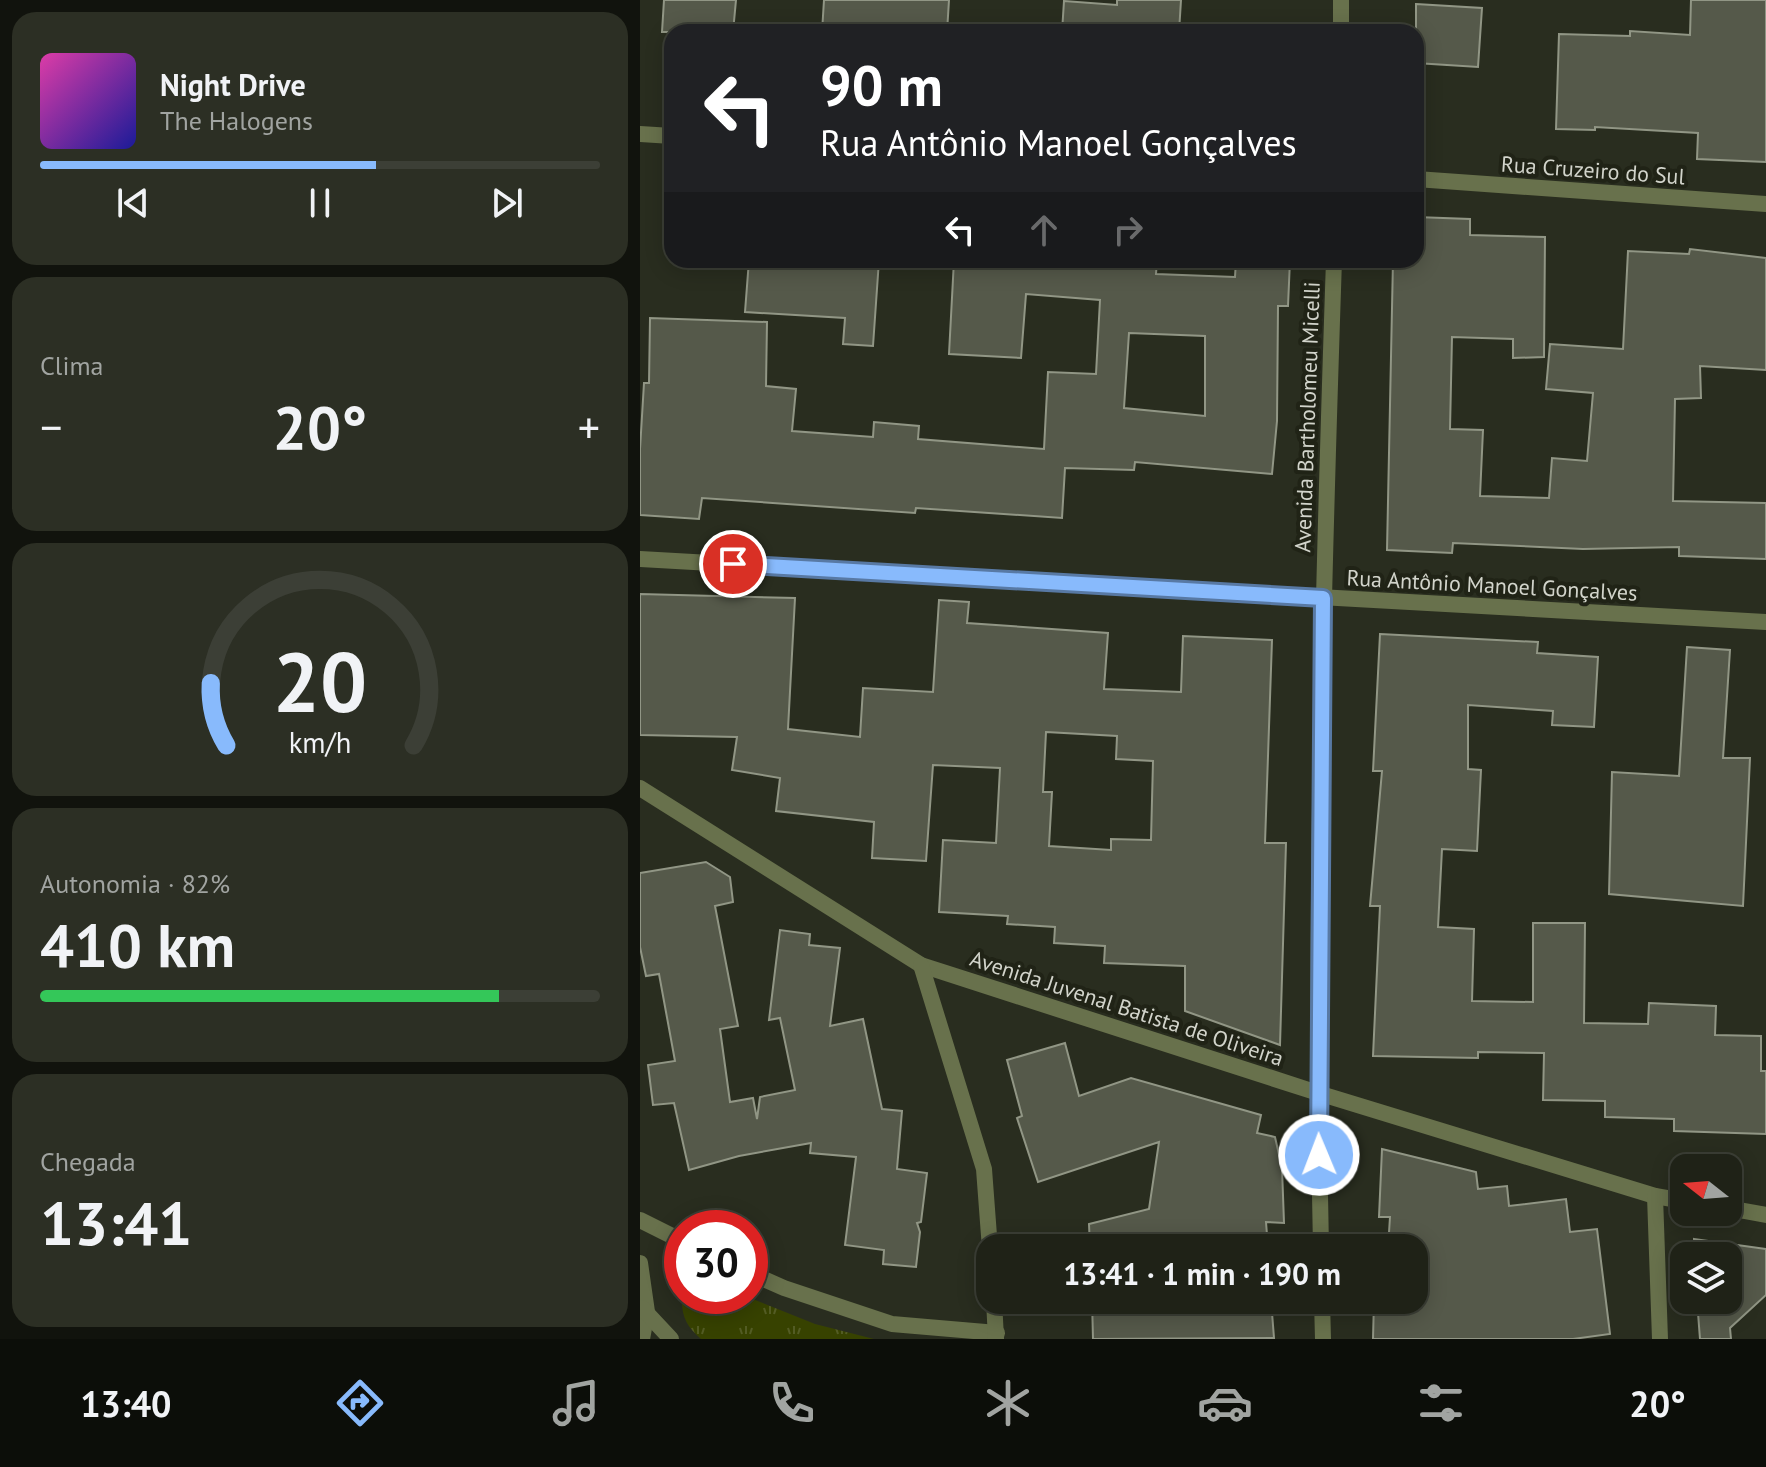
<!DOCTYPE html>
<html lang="pt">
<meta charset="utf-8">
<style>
:root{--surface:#1f2217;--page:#2c2f24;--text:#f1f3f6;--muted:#a1a4a1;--line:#3c3f36;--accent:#88bafc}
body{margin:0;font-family:"PT Sans",sans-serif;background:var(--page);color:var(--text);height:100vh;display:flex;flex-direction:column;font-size:30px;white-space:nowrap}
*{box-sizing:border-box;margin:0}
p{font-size:26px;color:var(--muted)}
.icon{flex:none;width:44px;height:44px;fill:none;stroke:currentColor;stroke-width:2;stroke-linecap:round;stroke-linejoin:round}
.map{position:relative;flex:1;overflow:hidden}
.side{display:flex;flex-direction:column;gap:12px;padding:12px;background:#11130d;width:640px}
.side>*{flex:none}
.top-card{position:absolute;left:24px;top:24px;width:760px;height:244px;border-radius:24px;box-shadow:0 4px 20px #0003,0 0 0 2px var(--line);background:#202124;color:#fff;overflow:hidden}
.needle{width:52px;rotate:287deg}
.tools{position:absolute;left:1030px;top:1154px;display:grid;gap:16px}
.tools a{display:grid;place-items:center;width:72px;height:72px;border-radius:16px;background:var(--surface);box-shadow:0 4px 20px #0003,0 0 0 2px var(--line);font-size:40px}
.speed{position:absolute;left:24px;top:1210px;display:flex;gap:16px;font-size:40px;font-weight:700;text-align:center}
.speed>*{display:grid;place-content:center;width:104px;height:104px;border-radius:50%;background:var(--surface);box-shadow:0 4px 20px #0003,0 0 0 2px var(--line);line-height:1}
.speed .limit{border:12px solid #d22;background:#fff;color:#111}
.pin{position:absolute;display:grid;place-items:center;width:68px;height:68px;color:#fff;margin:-34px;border:4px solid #fff;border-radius:50%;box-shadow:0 2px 8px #0007}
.me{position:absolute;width:88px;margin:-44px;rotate:359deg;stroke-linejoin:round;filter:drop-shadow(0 0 6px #0008)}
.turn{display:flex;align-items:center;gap:28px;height:168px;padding:0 24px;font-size:36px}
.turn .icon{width:104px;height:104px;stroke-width:2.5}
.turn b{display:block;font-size:56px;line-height:68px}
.lanes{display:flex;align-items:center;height:76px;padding:0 24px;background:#0003;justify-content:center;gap:40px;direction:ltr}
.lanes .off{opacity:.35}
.big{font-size:60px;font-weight:800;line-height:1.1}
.side .widget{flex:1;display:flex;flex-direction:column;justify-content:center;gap:12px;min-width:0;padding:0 28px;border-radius:24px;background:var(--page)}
.side .dial{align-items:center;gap:0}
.dial svg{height:208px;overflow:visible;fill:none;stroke:var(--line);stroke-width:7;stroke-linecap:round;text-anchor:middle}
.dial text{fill:var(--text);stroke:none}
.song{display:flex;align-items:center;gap:24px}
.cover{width:96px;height:96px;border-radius:12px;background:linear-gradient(135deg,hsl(320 70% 55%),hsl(240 70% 35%))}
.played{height:8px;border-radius:4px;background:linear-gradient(90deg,var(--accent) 60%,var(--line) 60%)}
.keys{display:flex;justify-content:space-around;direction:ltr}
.heat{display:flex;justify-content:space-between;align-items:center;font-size:44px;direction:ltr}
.charge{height:12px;border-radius:6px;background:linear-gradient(90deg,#34c759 82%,var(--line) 0)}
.trip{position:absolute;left:336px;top:1234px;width:452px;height:80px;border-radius:24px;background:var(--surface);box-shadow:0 4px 20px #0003,0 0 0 2px var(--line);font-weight:800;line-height:80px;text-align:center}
.tab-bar{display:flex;height:128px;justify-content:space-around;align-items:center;background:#0c0e09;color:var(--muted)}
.tab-bar .icon{width:56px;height:56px}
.tab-bar .current{color:var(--accent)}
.tab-bar b{font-size:36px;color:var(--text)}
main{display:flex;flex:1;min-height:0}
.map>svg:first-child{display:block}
.grass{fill:url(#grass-tufts)}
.building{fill:#55594a;stroke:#919685;stroke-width:2;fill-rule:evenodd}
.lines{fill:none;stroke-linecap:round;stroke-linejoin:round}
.minor{stroke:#68714c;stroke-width:16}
.route-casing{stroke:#5879a4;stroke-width:20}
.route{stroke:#88bafc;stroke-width:14}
.labels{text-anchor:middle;stroke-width:8;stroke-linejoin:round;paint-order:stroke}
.street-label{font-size:22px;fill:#d2d4cb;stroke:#202316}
</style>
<main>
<section class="side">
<div class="widget">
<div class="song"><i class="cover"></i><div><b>Night Drive</b><p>The Halogens</p></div></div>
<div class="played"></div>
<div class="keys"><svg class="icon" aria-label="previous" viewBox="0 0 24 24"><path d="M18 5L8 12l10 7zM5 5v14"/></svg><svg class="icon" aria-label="pause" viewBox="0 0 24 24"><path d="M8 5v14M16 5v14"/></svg><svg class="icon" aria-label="next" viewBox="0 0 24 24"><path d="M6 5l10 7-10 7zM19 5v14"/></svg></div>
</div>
<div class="widget"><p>Clima</p>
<div class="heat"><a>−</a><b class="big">20°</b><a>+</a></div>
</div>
<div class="widget dial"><svg viewBox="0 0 100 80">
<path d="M14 69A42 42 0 1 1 86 69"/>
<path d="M14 69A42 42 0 0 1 8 45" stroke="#88bafc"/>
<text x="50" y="56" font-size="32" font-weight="700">20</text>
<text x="50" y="72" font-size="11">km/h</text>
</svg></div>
<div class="widget"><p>Autonomia · 82%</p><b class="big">410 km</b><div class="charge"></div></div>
<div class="widget"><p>Chegada</p><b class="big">13:41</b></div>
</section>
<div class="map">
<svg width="1126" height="1339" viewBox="0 0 1126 1339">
<defs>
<pattern id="grass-tufts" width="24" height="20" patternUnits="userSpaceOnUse" patternTransform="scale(2)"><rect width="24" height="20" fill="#374200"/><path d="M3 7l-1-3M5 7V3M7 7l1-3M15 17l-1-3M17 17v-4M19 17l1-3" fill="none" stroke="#535c24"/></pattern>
</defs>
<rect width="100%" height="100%" fill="#292d1f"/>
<path class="grass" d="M 42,1296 L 105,1296 L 175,1324 L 234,1339 L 61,1339 C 46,1326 41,1315 42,1296 Z"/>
<g class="building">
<polygon points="24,0 96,0 93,32 22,32"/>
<polygon points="184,0 309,0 307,32 182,32"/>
<polygon points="477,0 541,0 539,32 422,32 424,1 477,5"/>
<polygon points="1051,0 1126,0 1126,162 1057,159 1058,133 955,127 955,130 916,129 919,34 990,36 990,31 1050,35"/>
<polygon points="776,4 842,8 838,67 776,63"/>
<polygon points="776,217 830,219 830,235 905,237 904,357 873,358 873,339 812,337 810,429 843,430 840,496 909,498 912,458 947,461 953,393 906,389 910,344 983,349 988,251 1049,254 1050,249 1126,258 1126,370 1060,366 1061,398 1035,399 1033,501 1126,503 1126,559 1039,556 1039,547 943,549 813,543 812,553 747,550 753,260 776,260"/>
<polygon points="109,260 239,260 233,346 203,344 205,318 105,312"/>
<path d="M 314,260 L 517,260 L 516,274 L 595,277 L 596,260 L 650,260 L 648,306 L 638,306 L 637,421 L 632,474 L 495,462 L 494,470 L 425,468 L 422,518 L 276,508 L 275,513 L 62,498 L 59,519 L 0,515 L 0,449 L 4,383 L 9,383 L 10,318 L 127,322 L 126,386 L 156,389 L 152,431 L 233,437 L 234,422 L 279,426 L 278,439 L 404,449 L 408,372 L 456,374 L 460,300 L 386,294 L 381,358 L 309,354 ZM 489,333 L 565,336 L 565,416 L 484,408 Z"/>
<path d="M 0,594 L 155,598 L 148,729 L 220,737 L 223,688 L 293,692 L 299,600 L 329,602 L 327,623 L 468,633 L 464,689 L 541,692 L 543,636 L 632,640 L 625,843 L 646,843 L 640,1045 L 545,1011 L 545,966 L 464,963 L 465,946 L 414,943 L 415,927 L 367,924 L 368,916 L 299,912 L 303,840 L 356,843 L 360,768 L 293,765 L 286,861 L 232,858 L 234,822 L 136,811 L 140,778 L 92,770 L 97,737 L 0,735 ZM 406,732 L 477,736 L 476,759 L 513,761 L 511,840 L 471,839 L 471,850 L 409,846 L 412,792 L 403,792 Z"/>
<polygon points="740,634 898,642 897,653 958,657 954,727 912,725 913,711 828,705 828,769 841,770 837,851 802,849 798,927 834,929 832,1001 893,1002 893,923 945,923 944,1023 1008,1024 1009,1003 1076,1006 1075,1035 1121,1036 1121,1071 1126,1071 1126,1134 1034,1131 1034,1119 965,1117 965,1101 903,1100 904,1053 838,1052 838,1058 733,1056 740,906 730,906 742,771 733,771"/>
<polygon points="1047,647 1090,650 1083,758 1110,758 1103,906 969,894 972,772 1039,776"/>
<polygon points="66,862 90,877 93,902 75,906 98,1026 80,1029 90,1102 113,1098 117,1119 120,1097 155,1090 140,1018 129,1020 140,930 170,934 169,945 200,948 190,1026 223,1019 242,1109 262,1111 257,1169 287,1173 281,1222 277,1223 280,1232 276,1267 243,1264 244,1250 205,1245 216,1157 170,1153 171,1143 99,1156 49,1170 34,1103 13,1105 8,1065 35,1061 19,974 6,976 0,947 0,873"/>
<polygon points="425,1043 439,1096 491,1078 621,1115 617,1133 635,1137 642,1168 644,1223 626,1222 628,1248 450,1248 449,1224 509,1209 519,1142 398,1182 377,1118 382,1116 367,1060"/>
<polygon points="742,1149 836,1172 838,1189 867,1186 869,1206 926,1199 930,1232 957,1229 970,1334 933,1339 733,1339 734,1300 774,1300 774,1248 748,1248 750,1217 739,1217"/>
<polygon points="1054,1239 1126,1249 1126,1295 1090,1328 1091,1339 1060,1339 1057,1300 1088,1300 1088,1256 1055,1256"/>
<polygon points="452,1300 631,1300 634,1338 453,1339"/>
</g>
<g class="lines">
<g class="minor">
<polyline points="701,32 701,0"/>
<polyline points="0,134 32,136"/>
<polyline points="776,179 1126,204"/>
<polyline points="0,559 1126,622"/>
<polyline points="0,788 281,965 678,1093 1015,1196 1044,1201"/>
<polyline points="281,965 344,1169 350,1249"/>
<polyline points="1015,1196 1020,1339"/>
<polyline points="1088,1208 1126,1215"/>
<polyline points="0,1220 42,1241"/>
<path d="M 681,1248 C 674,919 683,589 694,260"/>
<polyline points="0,1263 7,1312 2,1339"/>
<polyline points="110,1273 144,1288 252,1324 357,1333"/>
<polyline points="354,1300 356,1339"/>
<polyline points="682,1300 683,1339"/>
<polyline points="2,1308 31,1339"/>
</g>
</g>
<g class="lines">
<g class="route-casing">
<polyline id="route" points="93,564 683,598 679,1155"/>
</g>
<use href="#route" class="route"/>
</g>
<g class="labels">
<g class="street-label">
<text transform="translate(953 170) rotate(4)" y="8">Rua Cruzeiro do Sul</text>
<text transform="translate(667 417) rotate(-88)" y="8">Avenida Bartholomeu Micelli</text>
<text transform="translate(852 585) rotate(3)" y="8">Rua Antônio Manoel Gonçalves</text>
<text transform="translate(487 1008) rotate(18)" y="8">Avenida Juvenal Batista de Oliveira</text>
</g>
</g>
</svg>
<div class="tools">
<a><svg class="needle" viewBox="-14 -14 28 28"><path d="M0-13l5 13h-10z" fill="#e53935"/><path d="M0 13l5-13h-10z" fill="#a1a4a1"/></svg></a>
<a><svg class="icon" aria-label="layers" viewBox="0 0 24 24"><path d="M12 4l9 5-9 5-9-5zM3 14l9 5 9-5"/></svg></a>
</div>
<div class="speed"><div class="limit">30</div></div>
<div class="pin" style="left:93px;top:564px;background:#d93025"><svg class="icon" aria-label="arrive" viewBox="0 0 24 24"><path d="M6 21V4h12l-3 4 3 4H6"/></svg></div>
<svg class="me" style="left:679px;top:1155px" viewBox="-20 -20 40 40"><circle r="17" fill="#88bafc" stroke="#fff" stroke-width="3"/><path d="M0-11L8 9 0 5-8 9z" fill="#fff"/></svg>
<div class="trip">13:41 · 1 min · 190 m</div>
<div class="top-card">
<div class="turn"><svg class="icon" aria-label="left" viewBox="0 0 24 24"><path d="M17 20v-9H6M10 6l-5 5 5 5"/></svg><div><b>90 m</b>Rua Antônio Manoel Gonçalves</div></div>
<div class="lanes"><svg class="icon" aria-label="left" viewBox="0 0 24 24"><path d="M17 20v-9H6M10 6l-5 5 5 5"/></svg><svg class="icon off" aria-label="ahead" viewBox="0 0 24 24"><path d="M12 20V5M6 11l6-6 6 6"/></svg><svg class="icon off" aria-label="right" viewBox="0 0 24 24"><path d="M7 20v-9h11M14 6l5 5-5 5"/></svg></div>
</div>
</div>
</main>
<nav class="tab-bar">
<b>13:40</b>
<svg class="icon current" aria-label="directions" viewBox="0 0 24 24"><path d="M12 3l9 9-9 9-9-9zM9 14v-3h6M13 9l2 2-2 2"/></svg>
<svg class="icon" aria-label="music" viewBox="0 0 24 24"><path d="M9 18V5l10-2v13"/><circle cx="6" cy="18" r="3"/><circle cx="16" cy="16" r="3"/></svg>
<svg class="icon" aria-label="phone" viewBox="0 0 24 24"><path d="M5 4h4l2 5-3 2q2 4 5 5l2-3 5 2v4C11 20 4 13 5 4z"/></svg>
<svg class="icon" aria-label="climate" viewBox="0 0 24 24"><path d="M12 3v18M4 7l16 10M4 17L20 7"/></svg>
<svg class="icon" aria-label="car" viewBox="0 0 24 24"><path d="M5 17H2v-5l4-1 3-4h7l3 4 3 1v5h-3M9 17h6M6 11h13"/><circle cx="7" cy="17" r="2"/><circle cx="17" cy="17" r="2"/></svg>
<svg class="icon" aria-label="filters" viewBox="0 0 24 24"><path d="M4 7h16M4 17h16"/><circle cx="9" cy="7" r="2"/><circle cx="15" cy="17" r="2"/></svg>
<b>20°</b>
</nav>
